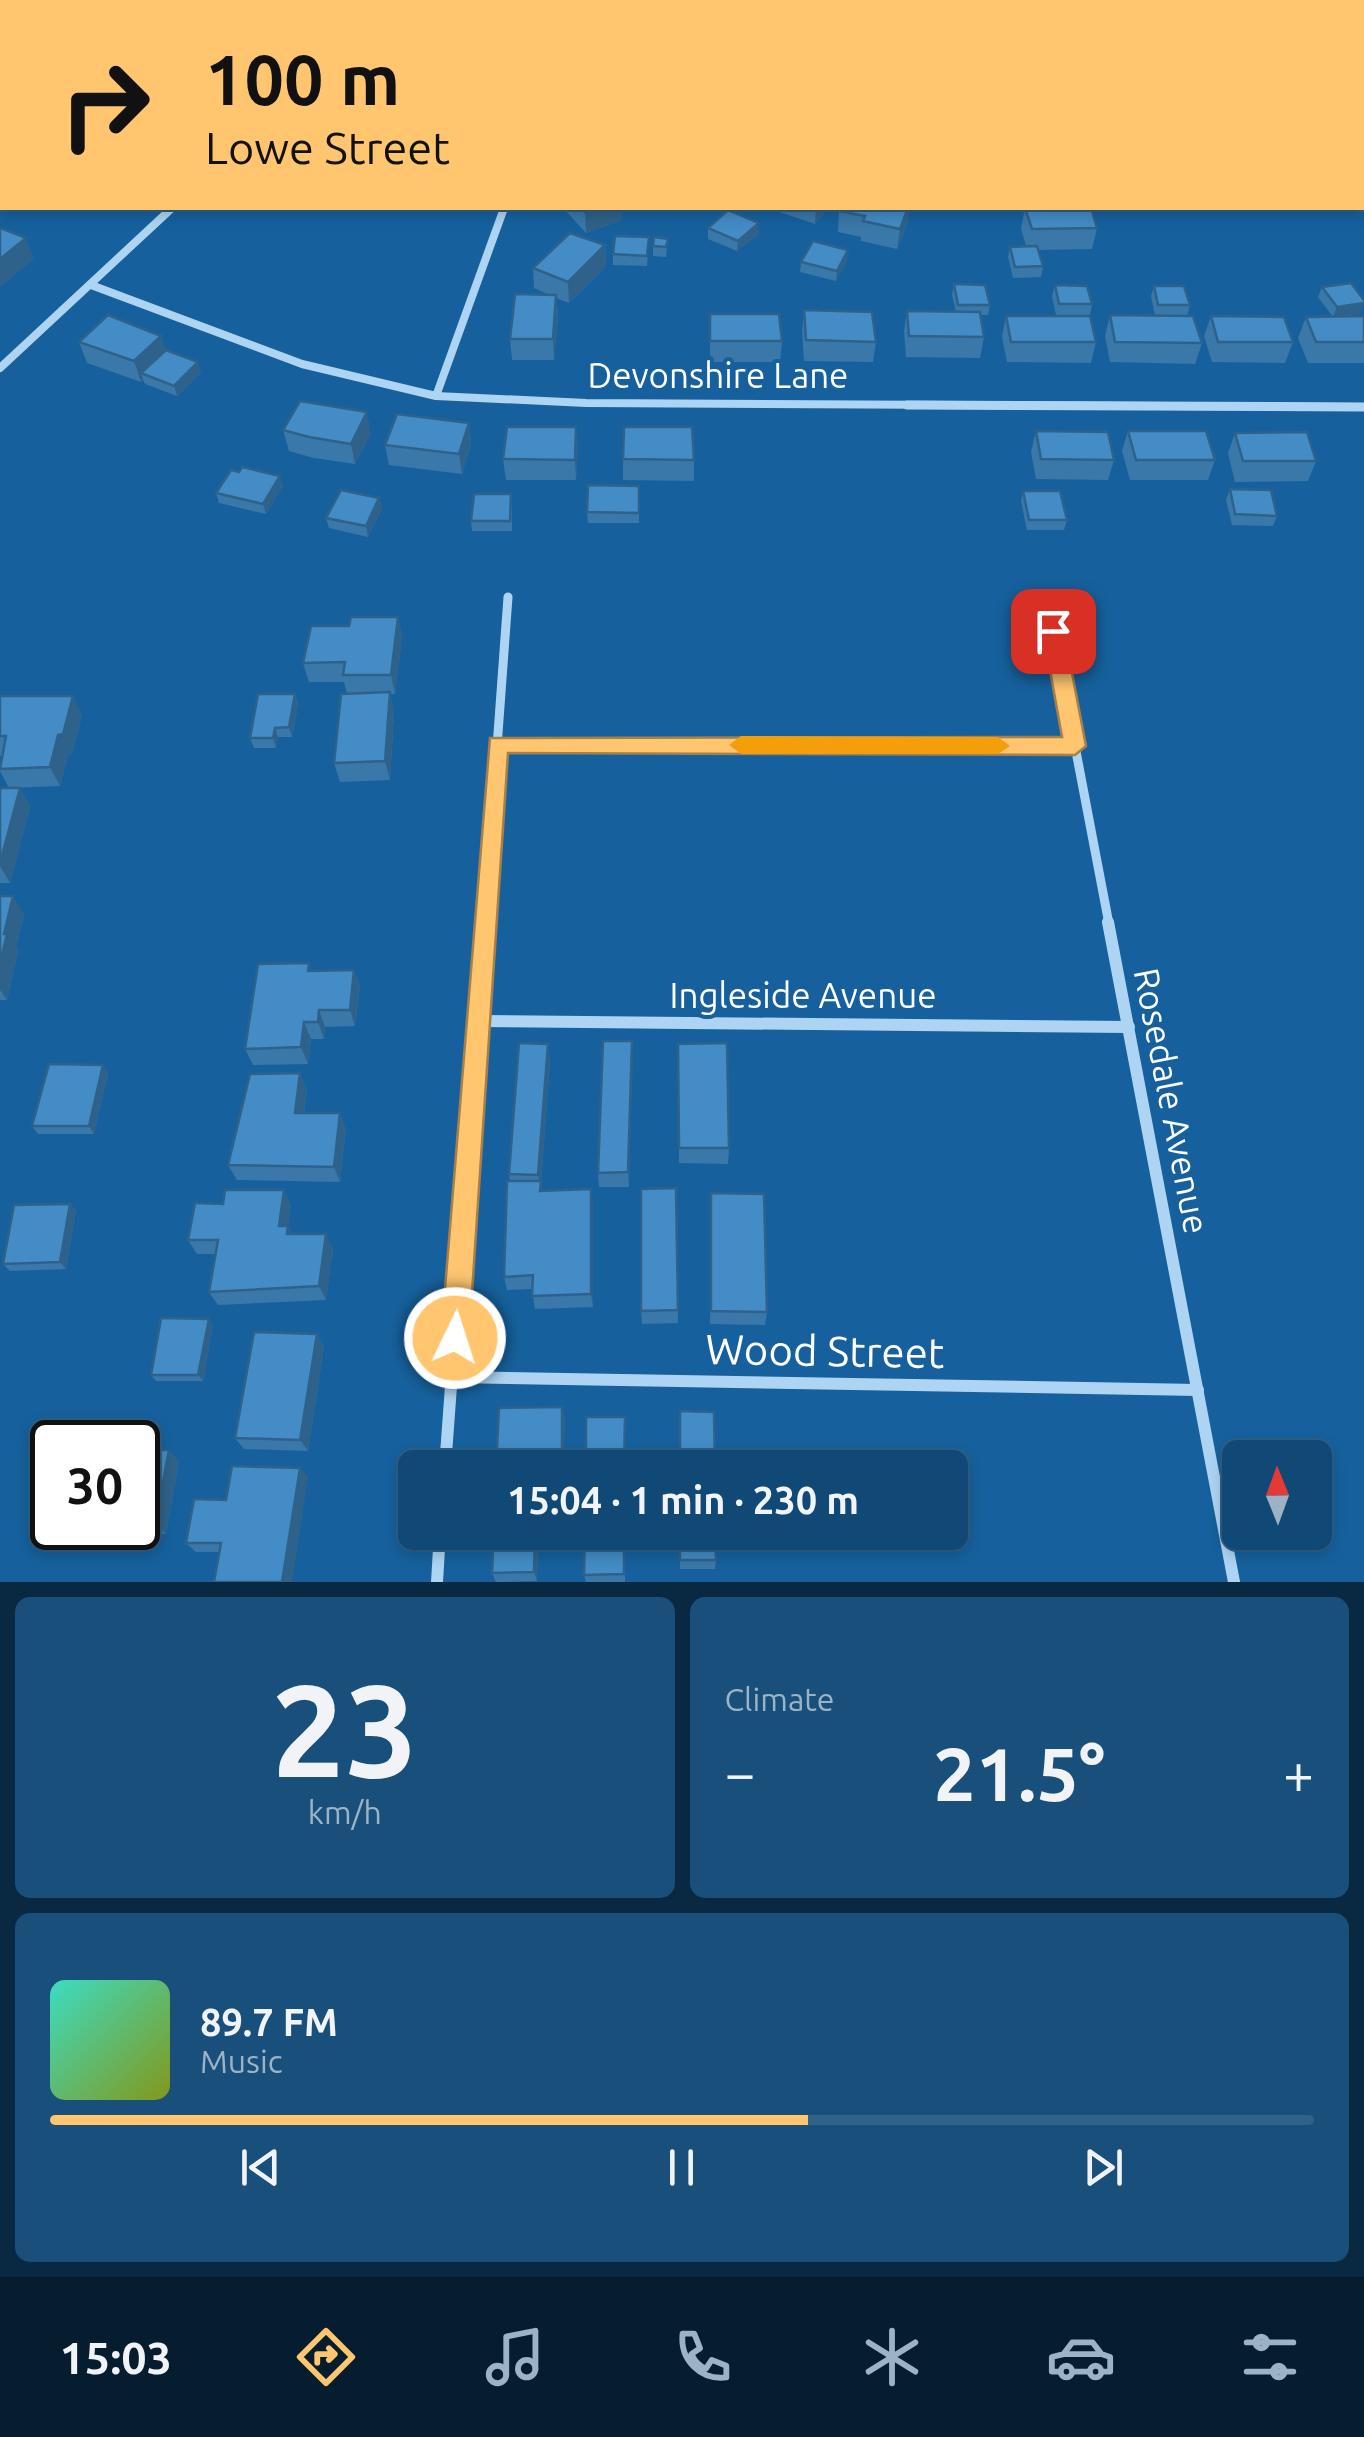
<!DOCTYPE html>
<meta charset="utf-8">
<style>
:root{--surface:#104976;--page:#19507b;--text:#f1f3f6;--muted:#9cb2c5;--line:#306188;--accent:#ffc56f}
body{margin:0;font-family:Ubuntu,sans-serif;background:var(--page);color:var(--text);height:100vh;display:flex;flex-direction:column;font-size:38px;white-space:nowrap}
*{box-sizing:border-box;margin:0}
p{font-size:32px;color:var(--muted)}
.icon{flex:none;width:55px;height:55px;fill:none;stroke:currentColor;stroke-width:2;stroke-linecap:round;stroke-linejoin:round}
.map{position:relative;height:1582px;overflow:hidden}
.panel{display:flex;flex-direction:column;gap:15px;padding:15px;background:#092841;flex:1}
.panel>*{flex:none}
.guide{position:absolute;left:0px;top:0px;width:1365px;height:210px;box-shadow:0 5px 15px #0003,0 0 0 2px var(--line);background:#ffc56f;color:#111;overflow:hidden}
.needle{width:65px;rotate:359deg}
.tools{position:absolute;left:1222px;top:1440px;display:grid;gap:20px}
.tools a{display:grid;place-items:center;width:110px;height:110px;border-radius:15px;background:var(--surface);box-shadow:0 5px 15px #0003,0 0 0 2px var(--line);font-size:50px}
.speed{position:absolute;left:30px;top:1420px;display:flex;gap:20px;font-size:50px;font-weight:700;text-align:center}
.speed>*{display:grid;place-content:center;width:130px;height:130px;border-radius:50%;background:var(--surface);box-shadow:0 5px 15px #0003,0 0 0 2px var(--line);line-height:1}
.speed .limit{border:5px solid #111;border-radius:15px;background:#fff;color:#111}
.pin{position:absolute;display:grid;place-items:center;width:85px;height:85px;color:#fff;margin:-42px;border-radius:20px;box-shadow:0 5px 15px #0006}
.me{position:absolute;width:110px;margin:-55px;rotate:4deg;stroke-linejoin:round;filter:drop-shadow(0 0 8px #0008)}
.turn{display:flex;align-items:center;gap:35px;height:210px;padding:0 40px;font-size:45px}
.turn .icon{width:130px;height:130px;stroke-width:2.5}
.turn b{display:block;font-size:70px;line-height:85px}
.big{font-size:75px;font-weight:600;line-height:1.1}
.panel .tile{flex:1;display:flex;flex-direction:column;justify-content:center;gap:15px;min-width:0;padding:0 35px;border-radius:15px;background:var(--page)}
.panel .dial{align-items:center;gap:0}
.dial b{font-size:130px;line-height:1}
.song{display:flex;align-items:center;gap:30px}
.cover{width:120px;height:120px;border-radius:15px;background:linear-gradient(135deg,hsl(170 70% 55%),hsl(70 70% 35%))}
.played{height:10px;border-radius:5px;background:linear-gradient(90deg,var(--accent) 60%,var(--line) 60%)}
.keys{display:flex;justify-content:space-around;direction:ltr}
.heat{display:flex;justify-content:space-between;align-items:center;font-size:55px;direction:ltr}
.panel .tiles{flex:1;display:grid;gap:15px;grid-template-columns:1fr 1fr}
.tile:last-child{grid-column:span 2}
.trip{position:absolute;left:398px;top:1450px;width:570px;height:100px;border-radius:15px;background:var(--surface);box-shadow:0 5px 15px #0003,0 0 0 2px var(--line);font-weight:600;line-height:100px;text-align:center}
.tab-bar{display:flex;height:160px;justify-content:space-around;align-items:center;background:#061d2f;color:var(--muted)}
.tab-bar .icon{width:70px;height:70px}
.tab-bar .selected{color:var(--accent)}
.tab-bar b{font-size:45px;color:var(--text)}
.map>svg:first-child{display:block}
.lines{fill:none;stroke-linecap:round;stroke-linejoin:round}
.minor-far2{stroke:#add5f3;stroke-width:8}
.minor-far1{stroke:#add5f3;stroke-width:9}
.minor{stroke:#add5f3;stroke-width:12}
.wall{fill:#3a78a9}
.shaded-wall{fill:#2f628a}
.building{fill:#438cc5;stroke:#2f628a;stroke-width:2.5}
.route{fill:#ffc56f;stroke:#a68048;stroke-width:2.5}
.slow{fill:#f59e0b}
.labels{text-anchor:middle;stroke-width:8;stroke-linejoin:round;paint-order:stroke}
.street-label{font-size:35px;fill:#fff;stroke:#16619d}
.near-street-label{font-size:42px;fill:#fff;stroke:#16619d}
</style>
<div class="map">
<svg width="1364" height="1582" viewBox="0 0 1364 1582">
<rect width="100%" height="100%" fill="#16619d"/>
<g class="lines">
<g class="minor-far2">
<polyline points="471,0 489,2"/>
<polyline points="91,285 302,364 436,396 586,403 1364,407"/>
<polyline points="0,368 172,208"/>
<polyline points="436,396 503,211"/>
</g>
<g class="minor-far1">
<polyline points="907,405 1364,407"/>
<polyline points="1053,631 1109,924"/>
<polyline points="498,744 1075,746"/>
<polyline points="484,924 508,597"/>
</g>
<g class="minor">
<polyline points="1108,922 1234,1582"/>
<polyline points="478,1021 1129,1027"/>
<polyline points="452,1377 1198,1390"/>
<polyline points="445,1468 485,922"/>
<polyline points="437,1582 440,1532"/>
</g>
</g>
<g class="wall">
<polygon points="633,0 661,0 658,2 640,2"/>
<polygon points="1110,0 1149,0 1148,2 1111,2"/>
<polygon points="563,208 621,208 622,220 586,233"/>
<polygon points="768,208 829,208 815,224"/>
<polygon points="1025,208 1097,228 1092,249 1038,250 1043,266 1041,277 1013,278 1008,257 1010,247 1026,246 1021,228"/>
<polygon points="839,211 908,222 897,249 861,241 861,237 838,232"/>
<polygon points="708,228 759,234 737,251 708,239"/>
<polygon points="649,237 647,266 613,265 613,254"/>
<polygon points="668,239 666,257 653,256 653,246"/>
<polygon points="605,245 606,266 569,303 556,298 558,316 554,360 512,360 510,339 550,295 534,288 533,268"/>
<polygon points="847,261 836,281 800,272 801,262"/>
<polygon points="954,284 990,305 988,315 980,315 984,337 980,358 906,357 904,331 907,311 956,312 952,295"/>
<polygon points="1055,285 1092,304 1090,315 1056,315 1052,296"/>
<polygon points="1154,286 1190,305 1187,316 1155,315 1151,296"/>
<polygon points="1322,287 1361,313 1338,317 1364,316 1364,363 1308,363 1298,338 1306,317 1333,317 1318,297"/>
<polygon points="804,310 876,342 873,362 804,361 802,331"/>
<polygon points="710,314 782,341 780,362 710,362"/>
<polygon points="1110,315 1202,343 1195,364 1110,362 1105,336"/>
<polygon points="1006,316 1096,342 1091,363 1007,362 1002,337"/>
<polygon points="1211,316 1293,342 1285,363 1212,362 1204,336"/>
<polygon points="79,342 166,350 201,372 177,396 145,384 143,380 141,382 87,363"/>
<polygon points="469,423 471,444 462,474 389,465 385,445"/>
<polygon points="576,427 578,448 576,480 506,480 503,459"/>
<polygon points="283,430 371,433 355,464 314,458 289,451"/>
<polygon points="1036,431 1114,460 1108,480 1036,479 1031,452"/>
<polygon points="1128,431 1215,460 1208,480 1130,480 1122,451"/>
<polygon points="1235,433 1316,461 1308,481 1235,482 1228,453"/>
<polygon points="623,459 694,460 694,481 623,480"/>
<polygon points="239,472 283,486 266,514 219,503 216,493"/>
<polygon points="639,486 639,523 588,523 587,512"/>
<polygon points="1230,489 1277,516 1273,526 1232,525 1226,500"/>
<polygon points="1023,491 1067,520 1064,530 1027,530 1021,501"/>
<polygon points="379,498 382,509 368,537 329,528 326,518"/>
<polygon points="512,504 512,531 472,531 471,521"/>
<polygon points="398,617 402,637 395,694 390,694 394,712 390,780 340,782 334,763 347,694 344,682 309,682 303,663 349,626"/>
<polygon points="295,694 298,704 292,737 278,737 276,748 254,748 250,738"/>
<polygon points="0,696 82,715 72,753 68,755 60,786 9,788 0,771 2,756 0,756"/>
<polygon points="0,788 20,788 30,807 10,883 0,883"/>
<polygon points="0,896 24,914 16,947 18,951 7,1000 0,1000"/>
<polygon points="354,970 360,987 355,1026 325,1027 324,1039 311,1039 308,1064 253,1065 245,1049 312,971"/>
<polygon points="632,1041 629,1187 599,1187 598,1173"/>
<polygon points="678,1044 729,1148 728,1164 679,1163"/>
<polygon points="550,1060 541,1183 542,1191 593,1204 593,1307 535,1309 532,1289 507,1290 504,1277 510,1181 509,1174"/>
<polygon points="108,1073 94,1134 38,1134 32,1126"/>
<polygon points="307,1089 304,1113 346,1129 340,1182 237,1180 228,1165"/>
<polygon points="676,1188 678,1323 642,1324 641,1311"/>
<polygon points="711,1193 767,1312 765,1325 710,1324"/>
<polygon points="70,1204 76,1211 66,1269 10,1271 3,1264"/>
<polygon points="291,1204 288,1227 292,1234 333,1248 326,1300 218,1305 209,1292 216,1254 197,1254 188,1240"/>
<polygon points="209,1319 213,1326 203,1381 156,1381 151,1375"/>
<polygon points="324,1346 308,1451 244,1449 235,1438"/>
<polygon points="138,1450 179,1461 166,1534 103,1533 96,1528 138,1528"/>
<polygon points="300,1468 308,1478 220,1552 196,1552 186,1543 226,1500"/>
<polygon points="494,1532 538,1532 537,1581 496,1582 492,1573"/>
<polygon points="625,1532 625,1582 586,1582 584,1575"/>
<polygon points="680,1532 716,1560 715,1569 680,1569"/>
</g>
<g class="shaded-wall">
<polygon points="598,208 621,208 622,220 586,233 585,212"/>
<polygon points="816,208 829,208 815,224"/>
<polygon points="908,208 910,208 908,222 897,249 900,229"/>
<polygon points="759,223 759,234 737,251 738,241"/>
<polygon points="26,238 34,259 0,287 0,259"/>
<polygon points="605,245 606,266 569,303 568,282"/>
<polygon points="848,250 847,261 836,281 837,271"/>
<polygon points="556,295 558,316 554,360 553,339"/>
<polygon points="1364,303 1361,313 1333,317 1337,307"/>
<polygon points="161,336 168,356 141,373 143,380 141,382 134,361"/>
<polygon points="198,362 201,372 177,396 174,386"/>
<polygon points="367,412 371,433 355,464 351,444"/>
<polygon points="469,423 471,444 462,474 459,454"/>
<polygon points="576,427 578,448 576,480 575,460"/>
<polygon points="280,476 283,486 266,514 263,504"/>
<polygon points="379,498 382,509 368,537 366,526"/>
<polygon points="398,617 402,637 395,694 391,675"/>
<polygon points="390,692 394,712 390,780 385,761"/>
<polygon points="295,694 298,704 292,737 289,727"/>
<polygon points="73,696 82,715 72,753 68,755 60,786 50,767 58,735"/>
<polygon points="275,728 278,737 276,748 273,738"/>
<polygon points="20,788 30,807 10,883 0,866 0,863"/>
<polygon points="13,896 24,914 16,947 18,951 7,1000 0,990 0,963 4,934"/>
<polygon points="354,970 360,987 355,1026 350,1010"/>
<polygon points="319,1010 325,1027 324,1039 318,1022"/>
<polygon points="304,1022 311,1039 308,1064 301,1047"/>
<polygon points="632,1041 633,1057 629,1187 628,1172"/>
<polygon points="548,1044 550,1060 541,1183 543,1206 538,1175"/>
<polygon points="103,1065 108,1073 94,1134 89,1126"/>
<polygon points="300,1073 307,1089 302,1129 295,1113"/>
<polygon points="340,1113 346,1129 340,1182 334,1167"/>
<polygon points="591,1189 593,1204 593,1307 591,1294"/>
<polygon points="284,1190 291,1204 288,1227 295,1240 279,1226"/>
<polygon points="70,1204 76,1211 66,1269 60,1262"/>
<polygon points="326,1234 333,1248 326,1300 319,1286"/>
<polygon points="209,1319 213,1326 203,1381 198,1375"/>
<polygon points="317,1334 324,1346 308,1451 300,1440"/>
<polygon points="562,1407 565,1419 564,1468 562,1468"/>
<polygon points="169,1450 179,1461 166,1534 155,1524"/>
<polygon points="300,1468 308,1478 292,1582 282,1582"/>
<polygon points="535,1532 538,1532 537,1581 534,1572"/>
</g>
<g class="building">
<polygon points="999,0 1057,1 1057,2 999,2"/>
<polygon points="580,208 598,208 585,212"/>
<polygon points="841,208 908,208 900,229 863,221 865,216 839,211"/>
<polygon points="1025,208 1091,208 1097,228 1032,229"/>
<polygon points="728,210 759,223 738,241 708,228"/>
<polygon points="0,228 26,238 0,259"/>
<polygon points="570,233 605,245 568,282 533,268"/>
<polygon points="615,236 649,237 647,256 613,254"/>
<polygon points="654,237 668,239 666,247 653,246"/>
<polygon points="813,241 848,250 837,271 801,262"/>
<polygon points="1037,246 1043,266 1015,267 1010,247"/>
<polygon points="1351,283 1364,300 1364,303 1337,307 1322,287"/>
<polygon points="954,284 985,285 990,305 958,305"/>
<polygon points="1055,285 1087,286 1092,304 1059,304"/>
<polygon points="1154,286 1184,286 1190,305 1158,305"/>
<polygon points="515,294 556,295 553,339 510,339"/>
<polygon points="804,310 872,312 876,342 806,340"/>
<polygon points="907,311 980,312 984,337 909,336"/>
<polygon points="710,314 779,314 782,341 710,341"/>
<polygon points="108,315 161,336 134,361 79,342"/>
<polygon points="1110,315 1193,316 1202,343 1115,342"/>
<polygon points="1006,316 1090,316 1096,342 1011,342"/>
<polygon points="1211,316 1284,317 1293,342 1218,342"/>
<polygon points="1364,316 1364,342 1316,342 1306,317"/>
<polygon points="166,350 198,362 174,386 141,373"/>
<polygon points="300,401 367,412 351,444 309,437 283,430"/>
<polygon points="397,414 469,423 459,454 385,445"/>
<polygon points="507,427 576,427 575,460 503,459"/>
<polygon points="624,427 692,427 694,460 623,459"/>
<polygon points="1036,431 1108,432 1114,460 1041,459"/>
<polygon points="1128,431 1206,431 1215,460 1136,460"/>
<polygon points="1307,432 1316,461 1243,461 1235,433"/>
<polygon points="242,467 280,476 263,504 216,493 231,470 239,472"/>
<polygon points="588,485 639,486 639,513 587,512"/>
<polygon points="1230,489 1271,490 1277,516 1235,514"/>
<polygon points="341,490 379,498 366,526 326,518"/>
<polygon points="1023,491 1060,491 1067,520 1029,520"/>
<polygon points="474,494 511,494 510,521 471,521"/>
<polygon points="351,617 398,617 391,675 343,675 345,662 303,663 311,626 349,626"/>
<polygon points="390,692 385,761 334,763 341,694"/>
<polygon points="258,694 295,694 289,727 275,728 273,738 250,738"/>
<polygon points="0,696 73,696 63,734 58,735 50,767 0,769 6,736 0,736"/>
<polygon points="0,788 20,788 0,863"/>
<polygon points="0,896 13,896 4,934 7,934 0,963"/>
<polygon points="309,963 308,971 354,970 350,1010 319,1010 318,1022 304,1022 301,1047 245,1049 258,964"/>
<polygon points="603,1041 632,1041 628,1172 598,1173"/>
<polygon points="519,1043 548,1044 538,1175 509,1174"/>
<polygon points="727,1043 729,1148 679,1148 678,1044"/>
<polygon points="49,1064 103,1065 89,1126 32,1126"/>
<polygon points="300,1073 295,1113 340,1113 334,1167 228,1165 250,1074"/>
<polygon points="507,1181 541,1181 540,1191 591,1189 591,1294 532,1296 533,1275 504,1277"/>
<polygon points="676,1188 678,1310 641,1311 641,1189"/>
<polygon points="225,1190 284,1190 279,1226 288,1226 287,1234 326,1234 319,1286 209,1292 218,1240 188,1240 195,1203 223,1204"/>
<polygon points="711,1193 764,1194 767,1312 711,1311"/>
<polygon points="70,1204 60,1262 3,1264 14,1205"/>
<polygon points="161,1318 209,1319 198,1375 151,1375"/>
<polygon points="254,1332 317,1334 300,1440 235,1438"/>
<polygon points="562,1407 562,1468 496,1468 499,1408"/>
<polygon points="680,1411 714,1412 715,1468 680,1468"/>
<polygon points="586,1417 625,1417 624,1468 586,1468"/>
<polygon points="138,1450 169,1450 155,1524 138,1524"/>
<polygon points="232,1466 300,1468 282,1582 214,1582 221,1543 186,1543 194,1499 226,1500"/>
<polygon points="494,1532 535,1532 534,1572 492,1573"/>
<polygon points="585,1532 624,1532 624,1574 584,1575"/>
<polygon points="680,1532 715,1532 716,1560 680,1560"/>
</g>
<polygon class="route" points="1053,623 1064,631 1086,746 1075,755 508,753 469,1338 465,1348 455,1352 445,1348 441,1338 490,738 1062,737 1043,631"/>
<polygon class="slow" points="741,736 998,737 1010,746 998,754 741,754 729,745"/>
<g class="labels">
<g class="street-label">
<text x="718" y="388">Devonshire Lane</text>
<text x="803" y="1008">Ingleside Avenue</text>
<text transform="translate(1171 1101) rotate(79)" y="12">Rosedale Avenue</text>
</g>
<g class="near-street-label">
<text transform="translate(825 1351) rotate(1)" y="15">Wood Street</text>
</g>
</g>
</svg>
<div class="tools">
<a><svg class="needle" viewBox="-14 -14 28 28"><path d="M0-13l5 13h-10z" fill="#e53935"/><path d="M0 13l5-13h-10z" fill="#9cb2c5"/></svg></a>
</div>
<div class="speed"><div class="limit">30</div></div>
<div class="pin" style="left:1053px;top:631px;background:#d93025"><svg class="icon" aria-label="arrive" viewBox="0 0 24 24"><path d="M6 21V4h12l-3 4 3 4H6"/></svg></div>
<svg class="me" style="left:455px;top:1338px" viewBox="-20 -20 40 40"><circle r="17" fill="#ffc56f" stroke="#fff" stroke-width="3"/><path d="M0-11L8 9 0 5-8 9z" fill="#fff"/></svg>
<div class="trip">15:04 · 1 min · 230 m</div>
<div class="guide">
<div class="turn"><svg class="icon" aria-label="right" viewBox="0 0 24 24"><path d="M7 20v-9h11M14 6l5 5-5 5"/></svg><div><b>100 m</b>Lowe Street</div></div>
</div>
</div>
<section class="panel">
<div class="tiles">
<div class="tile dial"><b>23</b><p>km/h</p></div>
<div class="tile"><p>Climate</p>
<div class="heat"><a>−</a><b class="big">21.5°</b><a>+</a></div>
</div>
<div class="tile">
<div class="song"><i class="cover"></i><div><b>89.7 FM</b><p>Music</p></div></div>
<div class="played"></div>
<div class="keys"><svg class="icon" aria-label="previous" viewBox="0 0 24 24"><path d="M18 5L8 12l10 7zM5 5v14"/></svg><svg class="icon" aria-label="pause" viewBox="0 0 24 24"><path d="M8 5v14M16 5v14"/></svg><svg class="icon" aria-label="next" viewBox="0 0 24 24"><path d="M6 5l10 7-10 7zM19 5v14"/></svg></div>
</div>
</div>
</section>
<nav class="tab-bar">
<b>15:03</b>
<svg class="icon selected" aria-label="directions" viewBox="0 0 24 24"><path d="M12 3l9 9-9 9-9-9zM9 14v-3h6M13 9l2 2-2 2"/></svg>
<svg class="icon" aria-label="music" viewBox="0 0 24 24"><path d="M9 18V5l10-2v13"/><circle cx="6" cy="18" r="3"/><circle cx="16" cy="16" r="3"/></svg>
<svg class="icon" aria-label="phone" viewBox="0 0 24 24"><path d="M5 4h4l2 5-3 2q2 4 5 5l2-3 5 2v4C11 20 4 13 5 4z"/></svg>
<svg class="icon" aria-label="climate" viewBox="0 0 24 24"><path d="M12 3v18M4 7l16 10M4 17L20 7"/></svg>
<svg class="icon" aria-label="car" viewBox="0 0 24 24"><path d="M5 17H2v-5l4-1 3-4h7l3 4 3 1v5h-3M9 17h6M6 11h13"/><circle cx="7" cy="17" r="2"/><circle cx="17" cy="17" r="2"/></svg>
<svg class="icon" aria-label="filters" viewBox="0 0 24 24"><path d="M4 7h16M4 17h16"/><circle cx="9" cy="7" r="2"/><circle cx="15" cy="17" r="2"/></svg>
</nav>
